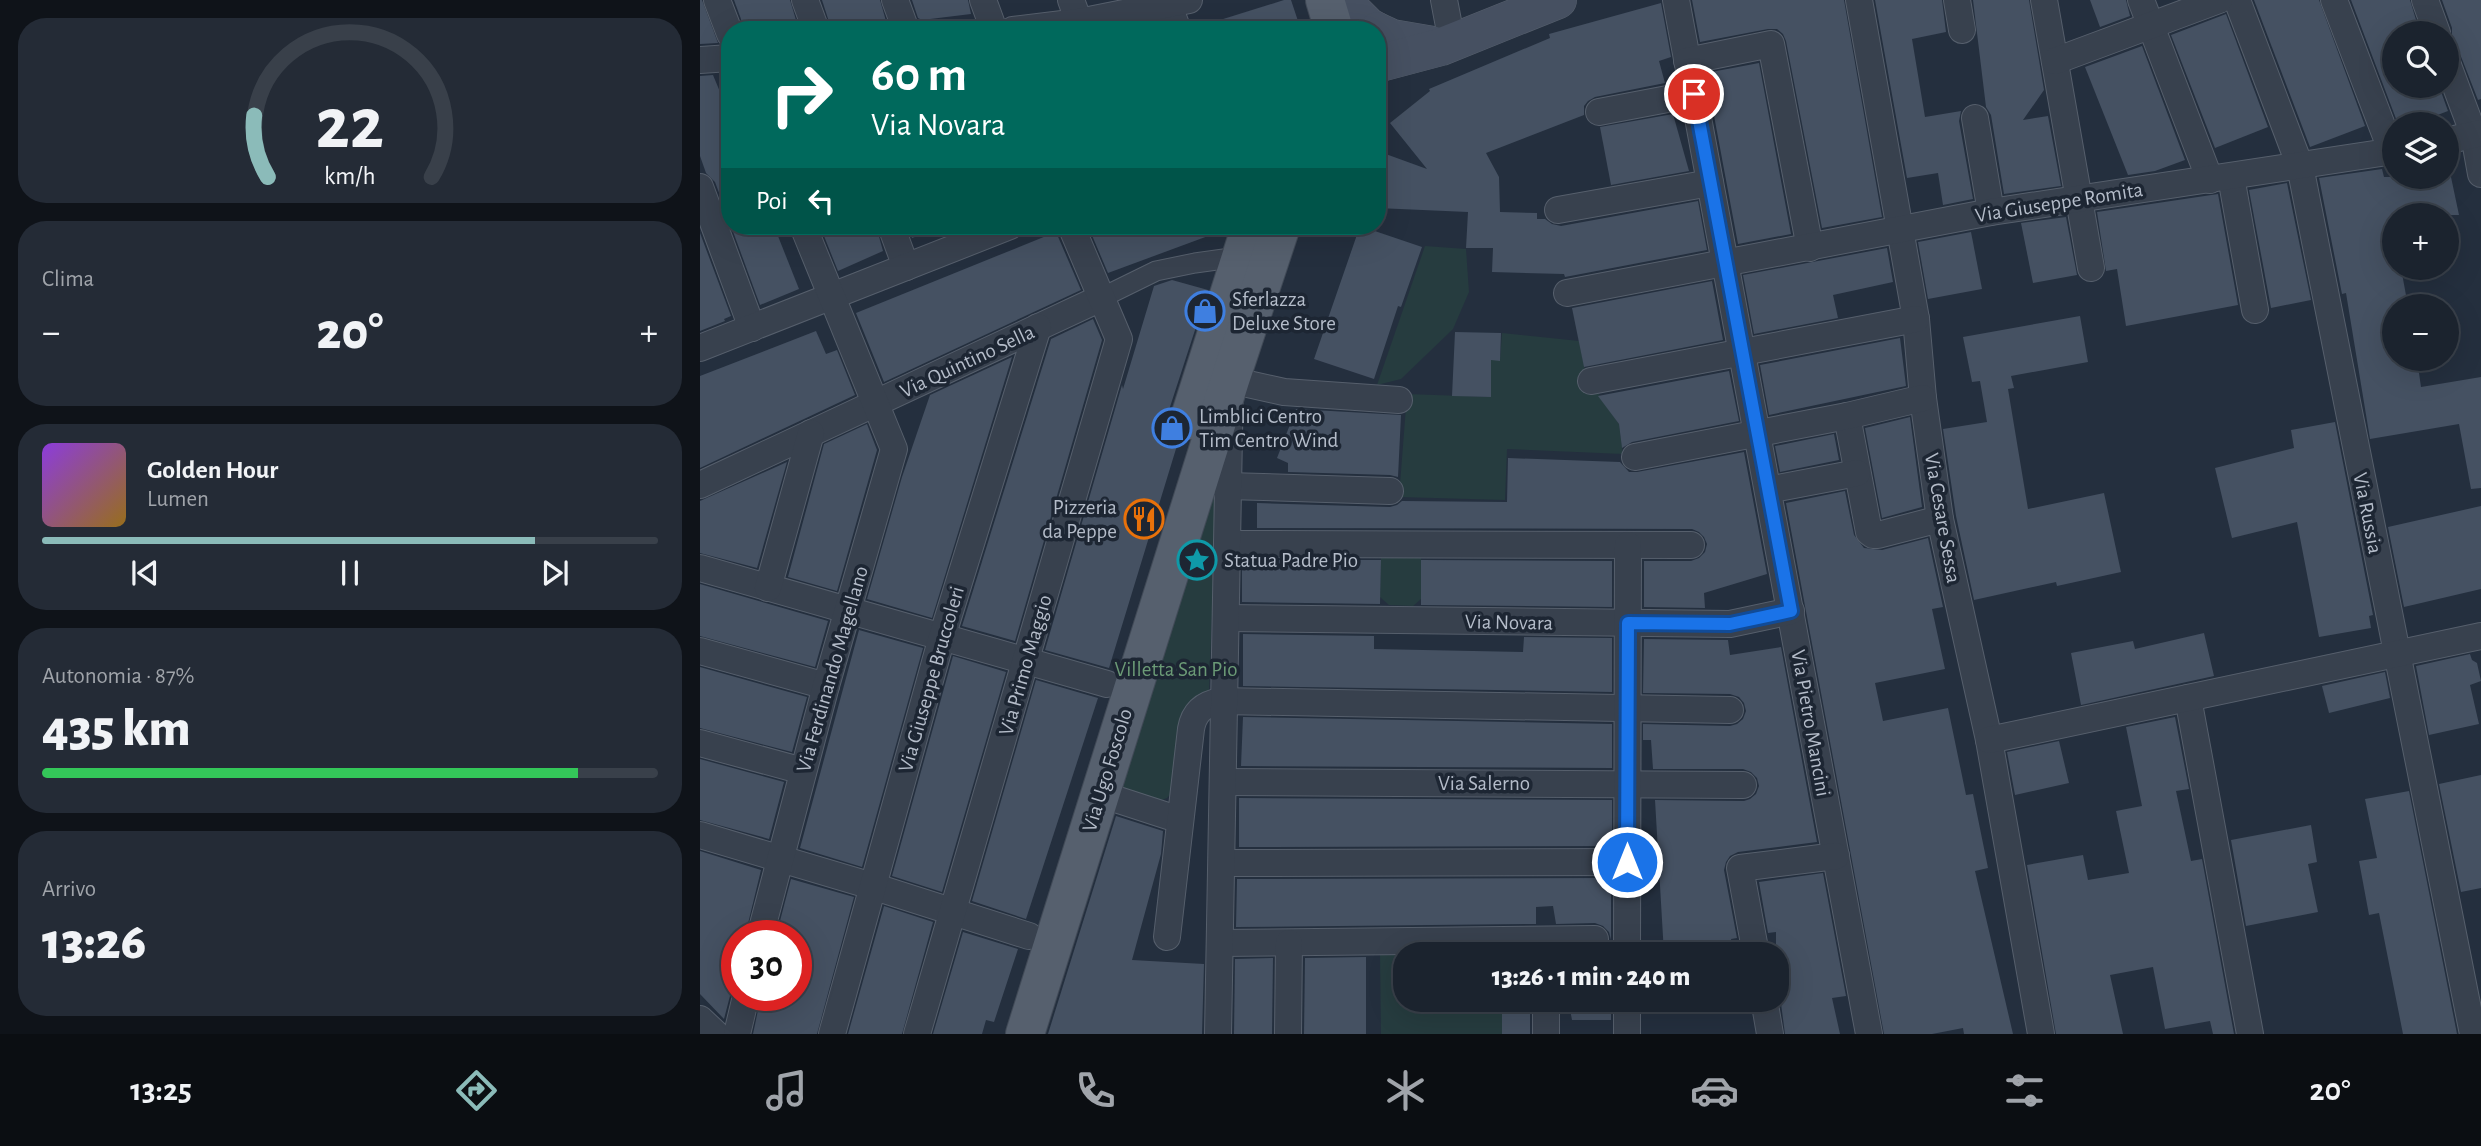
<!DOCTYPE html>
<html lang="it">
<meta charset="utf-8">
<style>
:root{--surface:#1b232e;--page:#242b36;--text:#f1f3f6;--muted:#a0a4aa;--line:#39404a;--accent:#8bbbb9}
body{margin:0;font-family:"Alegreya Sans",sans-serif;background:var(--page);color:var(--text);height:100vh;display:flex;flex-direction:column;font-size:26px;white-space:nowrap}
*{box-sizing:border-box;margin:0}
p{font-size:23px;color:var(--muted)}
.icon{flex:none;width:38px;height:38px;fill:none;stroke:currentColor;stroke-width:2;stroke-linecap:round;stroke-linejoin:round}
.map{position:relative;flex:1;overflow:hidden}
.details{display:flex;flex-direction:column;gap:18px;padding:18px;background:#0f1319;width:700px}
.details>*{flex:none}
.guide{position:absolute;left:21px;top:21px;width:665px;height:214px;border-radius:28px;box-shadow:0 7px 28px #0002,0 0 0 2px var(--line);background:#00695c;color:#fff;overflow:hidden}
.tools{position:absolute;left:1682px;top:21px;display:grid;gap:14px}
.tools a{display:grid;place-items:center;width:77px;height:77px;border-radius:50%;background:var(--surface);box-shadow:0 7px 28px #0002,0 0 0 2px var(--line);font-size:35px}
.speed{position:absolute;left:21px;top:920px;display:flex;gap:14px;font-size:35px;font-weight:700;text-align:center}
.speed>*{display:grid;place-content:center;width:91px;height:91px;border-radius:50%;background:var(--surface);box-shadow:0 7px 28px #0002,0 0 0 2px var(--line);line-height:1}
.speed .limit{border:10px solid #d22;background:#fff;color:#111}
.pin{position:absolute;display:grid;place-items:center;width:60px;height:60px;color:#fff;margin:-30px;border:4px solid #fff;border-radius:50%;box-shadow:0 2px 7px #0007}
.me{position:absolute;width:77px;margin:-38px;rotate:0deg;stroke-linejoin:round;filter:drop-shadow(0 0 5px #0008)}
.turn{display:flex;align-items:center;gap:24px;height:147px;padding:0 35px;font-size:32px}
.turn .icon{width:91px;height:91px;stroke-width:2.5}
.turn b{display:block;font-size:49px;line-height:60px}
.then{display:flex;align-items:center;height:66px;padding:0 35px;background:#0003;gap:14px;font-size:26px}
.big{font-size:52px;font-weight:800;line-height:1.1}
.details .tile{flex:1;display:flex;flex-direction:column;justify-content:center;gap:10px;min-width:0;padding:0 24px;border-radius:28px;background:var(--page)}
.details .dial{align-items:center;gap:0}
.dial svg{height:182px;overflow:visible;fill:none;stroke:var(--line);stroke-width:7;stroke-linecap:round;text-anchor:middle}
.dial text{fill:var(--text);stroke:none}
.song{display:flex;align-items:center;gap:21px}
.cover{width:84px;height:84px;border-radius:10px;background:linear-gradient(135deg,hsl(270 70% 55%),hsl(40 70% 35%))}
.played{height:7px;border-radius:4px;background:linear-gradient(90deg,var(--accent) 80%,var(--line) 80%)}
.keys{display:flex;justify-content:space-around;direction:ltr}
.heat{display:flex;justify-content:space-between;align-items:center;font-size:38px;direction:ltr}
.charge{height:10px;border-radius:5px;background:linear-gradient(90deg,#34c759 87%,var(--line) 0)}
.trip{position:absolute;left:693px;top:942px;width:396px;height:70px;border-radius:28px;background:var(--surface);box-shadow:0 7px 28px #0002,0 0 0 2px var(--line);font-weight:800;line-height:70px;text-align:center}
.dock{display:flex;height:112px;justify-content:space-around;align-items:center;background:#0b0e12;color:var(--muted)}
.dock .icon{width:49px;height:49px}
.dock .selected{color:var(--accent)}
.dock b{font-size:32px;color:var(--text)}
main{display:flex;flex:1;min-height:0}
.map>svg:first-child{display:block}
.green{fill:#263c3f}
.building{fill:#455162}
.lines{fill:none;stroke-linecap:round;stroke-linejoin:round}
.pedestrian-casing{stroke:#565f6c;stroke-width:21}
.minor-casing{stroke:#565f6c;stroke-width:28}
.secondary-casing{stroke:#565f6c;stroke-width:38}
.primary-casing{stroke:#414a57;stroke-width:40}
.pedestrian{stroke:#38414e;stroke-width:19}
.minor{stroke:#38414e;stroke-width:26}
.secondary{stroke:#465061;stroke-width:37}
.primary{stroke:#56606e;stroke-width:38}
.route-casing{stroke:#114b97;stroke-width:18}
.route{stroke:#1a73e8;stroke-width:12}
.labels{text-anchor:middle;stroke-width:7;stroke-linejoin:round;paint-order:stroke}
.street-label{font-size:21px;fill:#b4bcc9;stroke:#1d2633}
.poi-label{font-size:21px;fill:#b4bcc9;stroke:#1d2633;text-anchor:start}
.park-label{font-size:21px;fill:#6b9a76;stroke:#1d2633}
</style>
<main>
<section class="details">
<div class="tile dial"><svg viewBox="0 0 100 80">
<path d="M14 69A42 42 0 1 1 86 69"/>
<path d="M14 69A42 42 0 0 1 8 42" stroke="#8bbbb9"/>
<text x="50" y="56" font-size="32" font-weight="700">22</text>
<text x="50" y="72" font-size="11">km/h</text>
</svg></div>
<div class="tile"><p>Clima</p>
<div class="heat"><a>−</a><b class="big">20°</b><a>+</a></div>
</div>
<div class="tile">
<div class="song"><i class="cover"></i><div><b>Golden Hour</b><p>Lumen</p></div></div>
<div class="played"></div>
<div class="keys"><svg class="icon" aria-label="previous" viewBox="0 0 24 24"><path d="M18 5L8 12l10 7zM5 5v14"/></svg><svg class="icon" aria-label="pause" viewBox="0 0 24 24"><path d="M8 5v14M16 5v14"/></svg><svg class="icon" aria-label="next" viewBox="0 0 24 24"><path d="M6 5l10 7-10 7zM19 5v14"/></svg></div>
</div>
<div class="tile"><p>Autonomia · 87%</p><b class="big">435 km</b><div class="charge"></div></div>
<div class="tile"><p>Arrivo</p><b class="big">13:26</b></div>
</section>
<div class="map">
<svg width="1781" height="1034" viewBox="0 0 1781 1034">
<rect width="100%" height="100%" fill="#242f3e"/>
<g class="green">
<polygon points="725,246 766,249 769,292 753,329 701,379 677,385"/>
<polygon points="802,333 879,341 886,375 919,424 923,454 807,449 805,500 699,497 707,394 790,397 791,360 800,360"/>
<polygon points="517,481 509,692 487,704 472,792 467,798 460,801 402,786"/>
<polygon points="681,557 721,557 721,599 713,606 689,605 680,597"/>
<polygon points="680,954 705,954 705,999 802,999 802,1034 681,1034"/>
</g>
<g class="building">
<polygon points="0,0 2,0 18,43 0,44"/>
<polygon points="34,0 90,0 99,30 45,30"/>
<polygon points="122,0 180,0 186,21 131,28"/>
<polygon points="212,0 268,0 271,14 222,20 218,18"/>
<polygon points="584,0 591,0 601,30 505,30 504,25"/>
<polygon points="992,0 1144,0 1182,217 1122,228 1086,41 1083,34 1077,29 1068,29 1000,42"/>
<polygon points="1175,0 1242,0 1246,32 1212,39 1225,117 1261,111 1259,121 1273,199 1243,205 1238,173 1207,178"/>
<polygon points="1273,0 1329,0 1344,90 1323,120 1348,116 1361,186 1304,194 1291,115 1286,107"/>
<polygon points="1390,0 1426,0 1430,16 1400,27"/>
<polygon points="1554,0 1619,0 1665,126 1610,147"/>
<polygon points="1651,0 1710,0 1720,33 1694,33 1694,86 1739,86 1748,111 1714,124 1698,124"/>
<polygon points="1742,0 1781,0 1781,99 1778,100 1760,54 1755,47 1747,45 1752,36 1752,28"/>
<polygon points="961,3 971,57 959,61 965,83 895,97 888,101 884,106 884,115 786,153 799,177 800,212 837,213 837,219 845,219 852,224 861,226 998,201 1007,250 865,277 864,274 792,272 793,248 766,248 768,212 677,208 683,153 727,169 690,123 730,91 729,89 850,38 849,34"/>
<polygon points="1526,14 1568,127 1515,148 1471,35"/>
<polygon points="1442,46 1485,160 1455,171 1428,175 1385,67"/>
<polygon points="1059,63 1091,234 1038,244 1006,73"/>
<polygon points="13,75 30,116 30,222 15,182 6,173 0,156 0,76"/>
<polygon points="973,114 989,171 911,185 900,127"/>
<polygon points="1682,169 1684,177 1751,177 1759,215 1694,215 1694,268 1701,268 1708,306 1694,306 1694,359 1717,359 1721,387 1781,377 1781,488 1771,489 1759,424 1670,439 1646,293 1642,294 1619,178"/>
<polygon points="1587,183 1611,300 1571,308 1549,190"/>
<polygon points="1518,194 1538,305 1426,326 1417,269 1406,271 1397,212"/>
<polygon points="1366,217 1377,275 1333,283 1321,223"/>
<polygon points="31,226 74,226 99,289 60,305"/>
<polygon points="120,226 176,226 183,251 138,271"/>
<polygon points="208,226 235,226 235,230 212,238"/>
<polygon points="388,226 528,226 527,229 408,273"/>
<polygon points="660,226 722,247 701,307 698,306 674,379 614,359"/>
<polygon points="356,232 381,290 184,382 156,313"/>
<polygon points="1271,232 1282,289 1228,299 1218,242"/>
<polygon points="0,233 31,316 24,319 25,321 0,331"/>
<polygon points="1187,248 1193,282 1133,295 1138,318 1054,334 1043,275"/>
<polygon points="472,280 508,290 468,413 468,425 472,434 479,439 409,668 345,650 422,385 423,389 454,286"/>
<polygon points="1012,281 1023,340 884,367 872,308"/>
<polygon points="1380,316 1388,362 1311,376 1314,388 1308,389 1328,509 1404,493 1421,572 1357,586 1356,582 1274,600 1256,516 1243,429 1287,422 1280,381 1272,382 1263,337"/>
<polygon points="393,319 402,340 315,641 262,626 351,339"/>
<polygon points="116,331 126,354 137,350 155,395 0,468 0,376"/>
<polygon points="755,332 801,333 800,361 791,360 791,397 752,396"/>
<polygon points="1200,338 1206,386 1069,415 1060,365"/>
<polygon points="312,357 232,618 167,599 202,477 230,395"/>
<polygon points="1029,371 1039,421 932,442 922,448 919,424 898,396"/>
<polygon points="596,409 701,415 698,477 690,475 588,472 588,463 577,458"/>
<polygon points="1210,417 1222,507 1182,518 1165,428"/>
<polygon points="1635,422 1673,615 1669,616 1671,628 1619,637 1597,522 1532,538 1515,468 1594,448 1591,430"/>
<polygon points="167,424 177,450 137,591 88,577 124,444"/>
<polygon points="1134,434 1139,460 1080,472 1075,446"/>
<polygon points="1044,452 1067,574 1004,593 1005,608 944,607 944,561 991,561 999,558 1005,552 1007,544 1004,537 999,532 992,529 557,528 557,503 690,507 697,505 702,501 807,502 808,458 920,462 929,472 937,472"/>
<polygon points="87,462 57,568 0,553 0,501"/>
<polygon points="1145,491 1154,535 1164,548 1182,550 1228,538 1243,607 1232,609 1245,669 1175,683 1183,721 1248,708 1266,795 1273,794 1288,868 1275,871 1313,1034 1264,1034 1263,1028 1232,1034 1184,1034 1086,503"/>
<polygon points="1781,506 1781,589 1704,607 1688,527"/>
<polygon points="542,560 681,560 680,604 542,602"/>
<polygon points="721,560 912,561 912,607 721,605"/>
<polygon points="0,584 128,621 115,667 0,636"/>
<polygon points="159,630 223,648 162,867 100,848"/>
<polygon points="1504,633 1514,676 1381,705 1371,653 1433,641 1435,649"/>
<polygon points="543,634 674,636 674,649 823,652 824,637 912,638 912,692 543,686"/>
<polygon points="944,639 1028,640 1030,655 1081,647 1117,842 1038,852 1030,856 1026,862 1024,870 1037,938 1031,939 1034,954 964,954 955,800 1044,801 1050,799 1056,794 1059,786 1057,778 1051,772 1043,769 953,769 951,740 943,740 943,724 1030,726 1037,724 1043,719 1046,711 1044,703 1039,697 1030,694 943,693"/>
<polygon points="1770,654 1772,660 1777,663 1781,681 1770,685 1779,724 1729,735 1716,666"/>
<polygon points="253,656 306,672 242,892 192,876"/>
<polygon points="0,667 107,697 92,752 0,728"/>
<polygon points="1685,672 1690,698 1629,713 1622,686"/>
<polygon points="336,680 398,698 326,919 272,901"/>
<polygon points="543,717 912,724 912,768 541,766"/>
<polygon points="1475,717 1489,789 1476,791 1491,861 1502,859 1534,1034 1513,1034 1510,1021 1465,1029 1453,967 1410,975 1423,1034 1356,1034 1327,865 1383,855 1388,880 1429,873 1416,811 1442,806 1426,727"/>
<polygon points="1359,741 1369,783 1315,795 1307,752"/>
<polygon points="0,759 84,782 69,839 0,820"/>
<polygon points="1781,775 1781,888 1761,892 1739,784"/>
<polygon points="1709,791 1757,1034 1703,1034 1679,913 1669,915 1659,861 1677,858 1665,799"/>
<polygon points="539,798 912,800 912,846 539,847"/>
<polygon points="416,816 463,831 461,854 432,960 504,964 502,1034 348,1034"/>
<polygon points="1611,825 1617,862 1608,864 1618,912 1546,926 1531,840"/>
<polygon points="0,851 61,870 45,936 37,936 37,984 31,992 24,1019 0,994"/>
<polygon points="1123,873 1146,996 1132,998 1140,1034 1085,1034 1080,996 1076,989 1076,932 1068,933 1059,882"/>
<polygon points="911,878 911,954 899,954 908,947 911,940 909,932 903,926 895,923 856,924 853,906 836,907 836,924 536,927 537,879"/>
<polygon points="91,879 154,897 117,1034 53,1034 61,996 96,996 96,936 76,936"/>
<polygon points="184,906 233,922 202,1034 148,1034"/>
<polygon points="263,932 318,949 294,1022 286,1020 282,1034 233,1034"/>
<polygon points="666,957 666,1034 604,1034 605,958"/>
<polygon points="573,958 572,1034 534,1034 535,959"/>
<rect x="802" y="999" width="28" height="35"/>
<polygon points="868,999 911,999 911,1020 872,1020"/>
</g>
<g class="lines">
<g class="pedestrian-casing">
<polyline id="pedestrian" points="401,298 456,271 495,263 531,258 539,260"/>
</g>
<g class="minor-casing">
<g id="minor">
<polyline points="17,0 30,34"/>
<polyline points="105,0 116,30"/>
<polyline points="195,0 206,30"/>
<polyline points="283,0 294,30"/>
<polyline points="371,0 382,30"/>
<polyline points="744,0 752,42"/>
<polyline points="976,0 1169,1034"/>
<polyline points="1159,0 1216,319 1223,398 1240,519 1289,740 1341,1034"/>
<polyline points="1257,0 1262,30"/>
<polyline points="1344,0 1391,268"/>
<polyline points="1441,0 1510,180"/>
<polyline points="1537,0 1600,166 1773,1034"/>
<polyline points="1634,0 1692,152"/>
<polyline points="1725,0 1737,33"/>
<polyline points="468,4 478,30"/>
<polyline points="313,30 379,22 489,0"/>
<polyline points="0,60 30,58"/>
<polyline points="1746,60 1774,135 1781,174"/>
<polyline points="987,61 1071,44 1110,248"/>
<polyline points="1355,61 1519,0"/>
<polyline points="899,112 994,94"/>
<polyline points="1275,118 1291,212"/>
<polyline points="1746,141 1781,133"/>
<polyline points="1531,177 1555,310"/>
<polyline points="0,187 52,328"/>
<polyline points="858,210 1010,183"/>
<polyline points="191,226 206,267"/>
<polyline points="867,293 1291,212 1694,151"/>
<polyline points="0,348 310,226"/>
<polyline points="891,381 1216,319"/>
<polyline points="1147,416 1169,532 1173,535 1178,535 1240,519"/>
<polyline points="935,457 1147,416 1223,398"/>
<polyline points="0,485 401,298"/>
<polyline points="528,486 690,491"/>
<polyline points="1068,490 1157,473"/>
<polyline points="527,544 991,545"/>
<polyline points="0,568 407,684"/>
<polyline points="68,588 111,433"/>
<polyline points="526,618 1030,624 1091,611"/>
<polyline points="0,651 126,686"/>
<polyline points="1488,698 1550,1034"/>
<polyline points="1289,740 1781,636"/>
<polyline points="0,743 103,771"/>
<polyline points="524,782 1043,785"/>
<polyline points="400,794 480,820"/>
<polyline points="0,835 172,886 329,936"/>
<polyline points="522,863 927,862"/>
<polyline points="60,936 126,686 194,449 103,226"/>
<path d="M 467,937 L 491,729 C 494,712 503,704 521,701 L 1030,710"/>
<polyline points="520,943 895,939"/>
<polyline points="927,954 928,545"/>
<polyline points="1056,954 1040,868 1136,856"/>
<polyline points="846,999 846,1034"/>
<polyline points="927,999 927,1034"/>
<polyline points="1064,999 1070,1034"/>
<polyline points="0,1019 16,1034"/>
<polyline points="37,1034 46,996"/>
<polyline points="132,1034 242,637 338,327"/>
<polyline points="217,1034 419,339 371,226"/>
<polyline points="518,1034 530,380 584,392 699,400"/>
<polyline points="588,1034 589,943"/>
</g>
</g>
<g class="secondary-casing">
<g id="secondary">
<polyline points="642,0 668,26 675,30"/>
<polyline points="677,31 692,38 733,45"/>
<polyline points="677,64 741,47 858,0"/>
</g>
</g>
<g class="primary-casing">
<g id="primary">
<polyline points="625,0 634,30"/>
<polyline points="489,420 551,226"/>
<polyline points="325,1034 530,380 581,226"/>
</g>
</g>
<use href="#pedestrian" class="pedestrian"/>
<use href="#minor" class="minor"/>
<use href="#secondary" class="secondary"/>
<use href="#primary" class="primary"/>
</g>
<g class="lines">
<g class="route-casing">
<polyline id="route" points="927,862 928,623 1030,624 1091,611 994,94"/>
</g>
<use href="#route" class="route"/>
</g>
<defs>
<g id="shop-ring" transform="scale(2.0125)"><circle r="9.5" fill="#1d2633" stroke="#3f7fe0" stroke-width="1.5"/><path d="M-5-2.5h2.3a2.7 3.5 0 0 1 5.4 0H5L5.5 6h-11ZM-1.5-2.5h3a1.5 2.3 0 0 0-3 0Z" fill="#3f7fe0"/></g>
<g id="restaurant-ring" transform="scale(2.0125)"><circle r="9.5" fill="#1d2633" stroke="#e8710a" stroke-width="1.5"/><path d="M-5-6h1v4h1v-4h1v4h1v-4h1v5L-1.5 .5V6h-2V.5L-5-1ZM5-6V6H3V1.5H1.5Q1.5-4 5-6Z" fill="#e8710a"/></g>
<g id="sight-ring" transform="scale(2.0125)"><circle r="9.5" fill="#1d2633" stroke="#0f9aa8" stroke-width="1.5"/><path d="M0-6L1.8-2.2L6-1.7L2.9 1.2L3.7 5.4L0 3.3L-3.7 5.4L-2.9 1.2L-6-1.7L-1.8-2.2Z" fill="#0f9aa8"/></g>
</defs>
<g fill-rule="evenodd">
<use href="#shop-ring" x="505" y="311"/>
<use href="#shop-ring" x="472" y="428"/>
<use href="#restaurant-ring" x="444" y="519"/>
<use href="#sight-ring" x="497" y="560"/>
</g>
<g class="labels">
<g class="street-label">
<text transform="translate(1359 202) rotate(-9)" y="7">Via Giuseppe Romita</text>
<text transform="translate(267 361) rotate(-25)" y="7">Via Quintino Sella</text>
<text transform="translate(1668 513) rotate(79)" y="7">Via Russia</text>
<text transform="translate(1243 518) rotate(80)" y="7">Via Cesare Sessa</text>
<text transform="translate(809 622) rotate(1)" y="7">Via Novara</text>
<text transform="translate(325 665) rotate(-74)" y="7">Via Primo Maggio</text>
<text transform="translate(132 669) rotate(-74)" y="7">Via Ferdinando Magellano</text>
<text transform="translate(231 679) rotate(-74)" y="7">Via Giuseppe Bruccoleri</text>
<text transform="translate(1111 723) rotate(80)" y="7">Via Pietro Mancini</text>
<text transform="translate(407 770) rotate(-73)" y="7">Via Ugo Foscolo</text>
<text x="784" y="790">Via Salerno</text>
</g>
<g class="poi-label">
<text x="532" y="306">Sferlazza<tspan x="532" dy="24">Deluxe Store</tspan></text>
<text x="499" y="423">Limblici Centro<tspan x="499" dy="24">Tim Centro Wind</tspan></text>
<text x="417" y="514" text-anchor="end">Pizzeria<tspan x="417" dy="24">da Peppe</tspan></text>
<text x="524" y="567">Statua Padre Pio</text>
</g>
<g class="park-label">
<text x="476" y="676">Villetta San Pio</text>
</g>
</g>
</svg>
<div class="tools">
<a><svg class="icon" aria-label="search" viewBox="0 0 24 24"><circle cx="10" cy="10" r="6"/><path d="M15 15l6 6"/></svg></a>
<a><svg class="icon" aria-label="layers" viewBox="0 0 24 24"><path d="M12 4l9 5-9 5-9-5zM3 14l9 5 9-5"/></svg></a>
<a>+</a>
<a>−</a>
</div>
<div class="speed"><div class="limit">30</div></div>
<div class="pin" style="left:994px;top:94px;background:#d93025"><svg class="icon" aria-label="arrive" viewBox="0 0 24 24"><path d="M6 21V4h12l-3 4 3 4H6"/></svg></div>
<svg class="me" style="left:927px;top:862px" viewBox="-20 -20 40 40"><circle r="17" fill="#1a73e8" stroke="#fff" stroke-width="3"/><path d="M0-11L8 9 0 5-8 9z" fill="#fff"/></svg>
<div class="trip">13:26 · 1 min · 240 m</div>
<div class="guide">
<div class="turn"><svg class="icon" aria-label="right" viewBox="0 0 24 24"><path d="M7 20v-9h11M14 6l5 5-5 5"/></svg><div><b>60 m</b>Via Novara</div></div>
<div class="then">Poi<svg class="icon" aria-label="left" viewBox="0 0 24 24"><path d="M17 20v-9H6M10 6l-5 5 5 5"/></svg></div>
</div>
</div>
</main>
<nav class="dock">
<b>13:25</b>
<svg class="icon selected" aria-label="directions" viewBox="0 0 24 24"><path d="M12 3l9 9-9 9-9-9zM9 14v-3h6M13 9l2 2-2 2"/></svg>
<svg class="icon" aria-label="music" viewBox="0 0 24 24"><path d="M9 18V5l10-2v13"/><circle cx="6" cy="18" r="3"/><circle cx="16" cy="16" r="3"/></svg>
<svg class="icon" aria-label="phone" viewBox="0 0 24 24"><path d="M5 4h4l2 5-3 2q2 4 5 5l2-3 5 2v4C11 20 4 13 5 4z"/></svg>
<svg class="icon" aria-label="climate" viewBox="0 0 24 24"><path d="M12 3v18M4 7l16 10M4 17L20 7"/></svg>
<svg class="icon" aria-label="car" viewBox="0 0 24 24"><path d="M5 17H2v-5l4-1 3-4h7l3 4 3 1v5h-3M9 17h6M6 11h13"/><circle cx="7" cy="17" r="2"/><circle cx="17" cy="17" r="2"/></svg>
<svg class="icon" aria-label="filters" viewBox="0 0 24 24"><path d="M4 7h16M4 17h16"/><circle cx="9" cy="7" r="2"/><circle cx="15" cy="17" r="2"/></svg>
<b>20°</b>
</nav>
